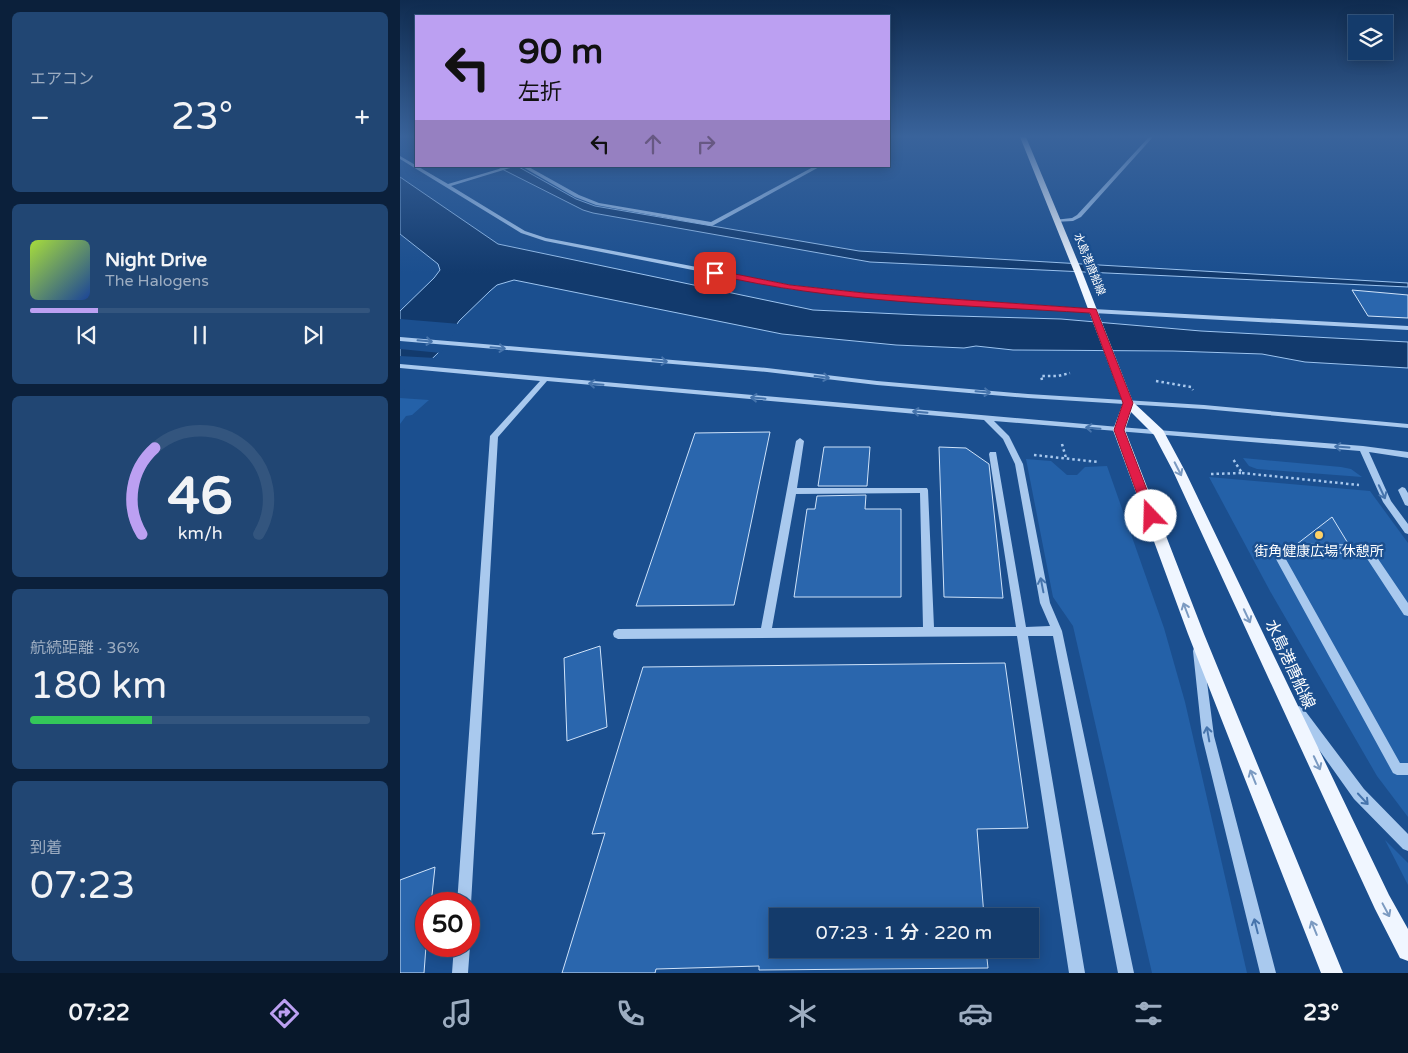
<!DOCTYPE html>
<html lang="ja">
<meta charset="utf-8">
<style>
:root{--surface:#143b6b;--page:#214673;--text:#f1f3f6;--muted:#9dadc1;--line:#33557e;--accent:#bca0f2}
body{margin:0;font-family:"Varela Round","Noto Sans JP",sans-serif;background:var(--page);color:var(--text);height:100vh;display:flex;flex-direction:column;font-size:19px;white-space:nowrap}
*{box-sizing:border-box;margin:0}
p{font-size:16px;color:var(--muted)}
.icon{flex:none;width:28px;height:28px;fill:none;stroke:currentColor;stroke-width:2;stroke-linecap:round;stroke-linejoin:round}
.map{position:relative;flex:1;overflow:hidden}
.drawer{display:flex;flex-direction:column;gap:12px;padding:12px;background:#0b203b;width:400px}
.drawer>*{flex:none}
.banner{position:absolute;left:15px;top:15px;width:475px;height:152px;border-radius:0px;box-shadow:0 2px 12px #0003,0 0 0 1px var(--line);background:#bca0f2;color:#111;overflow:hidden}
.buttons{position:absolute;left:948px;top:15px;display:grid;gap:10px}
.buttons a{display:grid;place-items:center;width:45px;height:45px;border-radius:0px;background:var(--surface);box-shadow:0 2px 12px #0003,0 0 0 1px var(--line);font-size:25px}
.speed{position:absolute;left:15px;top:892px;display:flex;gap:10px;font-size:25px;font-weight:700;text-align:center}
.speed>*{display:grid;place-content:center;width:65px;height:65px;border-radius:50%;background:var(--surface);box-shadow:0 2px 12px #0003,0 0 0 1px var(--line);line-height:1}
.speed .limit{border:8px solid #d22;background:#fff;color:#111}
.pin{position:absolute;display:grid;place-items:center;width:42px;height:42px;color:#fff;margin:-21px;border-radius:10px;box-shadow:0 2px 8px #0006}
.me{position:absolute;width:55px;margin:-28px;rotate:339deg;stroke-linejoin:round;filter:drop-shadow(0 0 4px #0008)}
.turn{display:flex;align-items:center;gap:18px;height:105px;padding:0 20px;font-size:22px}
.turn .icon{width:65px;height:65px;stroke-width:2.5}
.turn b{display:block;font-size:35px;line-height:42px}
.lanes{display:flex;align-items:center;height:48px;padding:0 20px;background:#0003;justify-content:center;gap:25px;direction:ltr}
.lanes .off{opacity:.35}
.big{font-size:38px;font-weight:600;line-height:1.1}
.drawer .tile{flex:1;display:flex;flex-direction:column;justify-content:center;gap:8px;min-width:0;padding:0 18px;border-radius:8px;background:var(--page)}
.drawer .dial{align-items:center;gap:0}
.dial svg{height:130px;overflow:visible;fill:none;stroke:var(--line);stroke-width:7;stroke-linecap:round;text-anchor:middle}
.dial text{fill:var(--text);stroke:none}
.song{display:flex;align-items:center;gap:15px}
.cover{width:60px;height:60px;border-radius:8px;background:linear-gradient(135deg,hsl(80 70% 55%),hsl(220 70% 35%))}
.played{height:5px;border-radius:2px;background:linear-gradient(90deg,var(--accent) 20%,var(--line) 20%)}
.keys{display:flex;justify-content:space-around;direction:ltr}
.heat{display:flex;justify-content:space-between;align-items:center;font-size:28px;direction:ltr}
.charge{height:8px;border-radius:4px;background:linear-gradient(90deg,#34c759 36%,var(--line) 0)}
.trip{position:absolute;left:369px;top:908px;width:270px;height:50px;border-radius:0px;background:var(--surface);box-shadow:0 2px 12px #0003,0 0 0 1px var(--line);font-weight:600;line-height:50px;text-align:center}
.menu{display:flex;height:80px;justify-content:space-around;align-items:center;background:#08182b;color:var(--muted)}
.menu .icon{width:35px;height:35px}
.menu .selected{color:var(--accent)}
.menu b{font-size:22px;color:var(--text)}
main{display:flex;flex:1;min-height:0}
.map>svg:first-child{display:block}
.green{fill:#2461a8}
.water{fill:#123a6d;stroke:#9cc4f0}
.pier{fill:#1b4f8f}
.building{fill:#2a66ad;stroke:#cfe3fa}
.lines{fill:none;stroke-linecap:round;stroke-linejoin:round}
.path{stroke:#a9c9ee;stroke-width:2.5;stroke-dasharray:2.5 3;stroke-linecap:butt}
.minor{fill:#a9c9ee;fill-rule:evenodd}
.major{fill:#f0f6ff;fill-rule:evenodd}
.oneway{stroke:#4674ac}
.oneway2{stroke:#7b9ac1}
.route{fill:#e11d48;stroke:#92132f}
.poi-dot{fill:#ffd166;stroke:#1b4f8f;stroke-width:2}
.labels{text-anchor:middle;stroke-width:5;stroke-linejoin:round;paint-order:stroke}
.far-street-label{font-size:11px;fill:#fff;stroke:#1b4f8f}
.poi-label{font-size:14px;fill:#fff;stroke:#1b4f8f}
.near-street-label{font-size:16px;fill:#fff;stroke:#1b4f8f}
</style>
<main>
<section class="drawer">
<div class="tile"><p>エアコン</p>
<div class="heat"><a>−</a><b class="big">23°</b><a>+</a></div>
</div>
<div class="tile">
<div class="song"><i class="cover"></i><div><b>Night Drive</b><p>The Halogens</p></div></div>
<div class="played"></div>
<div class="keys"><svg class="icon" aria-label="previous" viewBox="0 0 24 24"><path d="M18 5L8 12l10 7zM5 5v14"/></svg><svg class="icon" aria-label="pause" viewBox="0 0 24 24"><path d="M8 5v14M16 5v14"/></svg><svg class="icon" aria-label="next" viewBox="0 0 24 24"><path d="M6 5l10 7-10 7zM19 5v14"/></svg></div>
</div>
<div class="tile dial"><svg viewBox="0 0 100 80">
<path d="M14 69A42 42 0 1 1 86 69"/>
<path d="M14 69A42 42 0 0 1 22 16" stroke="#bca0f2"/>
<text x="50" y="56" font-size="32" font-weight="700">46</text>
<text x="50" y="72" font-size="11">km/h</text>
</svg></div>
<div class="tile"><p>航続距離 · 36%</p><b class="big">180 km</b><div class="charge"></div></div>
<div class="tile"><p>到着</p><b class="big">07:23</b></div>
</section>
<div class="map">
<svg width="1008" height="973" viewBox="0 0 1008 973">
<rect width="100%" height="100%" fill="#1b4f8f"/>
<g class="green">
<polygon points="0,398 29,400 12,415 6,416 0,424"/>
<polygon points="843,458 941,467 951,469 962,477 857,469 849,466"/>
<polygon points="626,459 651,461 667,475 677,475 685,467 707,466 764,628 785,702 847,973 752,973 673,626 653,597"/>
<polygon points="809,477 970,491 1008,543 1008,817 977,776 870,591"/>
<polygon points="985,840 1008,863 1008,885"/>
</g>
<g class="water">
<polygon points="96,166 117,166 176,199 195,206 459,251 1008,283 1008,287 470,262 193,213 183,210"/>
<polygon points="0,177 98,244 413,310 521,315 661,319 801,331 1008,342 1008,368 905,362 862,354 773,351 613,350 576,346 564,348 496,345 382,334 114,280 97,285 90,291 59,321 40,351 0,390 0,311 34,278 40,270 38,264 0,234"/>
</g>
<g class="pier">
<polygon points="0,319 60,324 41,353 0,349"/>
<polygon points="0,356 35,358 3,391 0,391"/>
</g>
<g class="building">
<polygon points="952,290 1008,295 1008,318 968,316"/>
<polygon points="370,432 334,605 236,606 295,433"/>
<polygon points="424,447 470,447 467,486 418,486"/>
<polygon points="539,447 566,448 589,464 603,598 544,597"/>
<polygon points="466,495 465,509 501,509 501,597 394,597 407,509 415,509 417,496"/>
<polygon points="932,517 949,545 897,544"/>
<polygon points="200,646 207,727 167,741 164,658"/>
<polygon points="605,663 628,828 577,829 584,916 378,916 378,949 586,949 588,968 359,970 359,966 256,969 255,973 162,973 205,833 192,834 243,667"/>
<polygon points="35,867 31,904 26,904 26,946 24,973 0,973 0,880"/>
</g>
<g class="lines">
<g class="path">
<polyline points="642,380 641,376 658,376 670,373"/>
<polyline points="756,381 791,387 793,390"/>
<polyline points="662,444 666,458"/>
<polyline points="634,455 698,462"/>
<polyline points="842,473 959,485"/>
<polyline points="811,474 842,473 833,459"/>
</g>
<g class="minor">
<polygon points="749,137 753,137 681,217 673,221 654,222 654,220 672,218 677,215"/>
<polygon points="0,156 48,184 109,166 117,166 51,186 125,231 146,238 390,285 464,293 693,309 1008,326 1008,330 693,313 464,297 390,289 145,241 121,233 0,159"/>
<polygon points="121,166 127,166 179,195 199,203 311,222 415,166 421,166 312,226 196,205 175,197"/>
<polygon points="0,337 367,368 477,381 628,394 804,405 1008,424 1008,428 804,409 628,398 477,385 367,372 0,341"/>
<path d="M 0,364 L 719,427 L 963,446 L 1008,452 L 1008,458 L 969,452 L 991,501 L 1008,524 L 1008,534 L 1005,533 L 983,502 L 960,451 L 594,421 L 609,436 L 623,464 L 650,603 L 662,631 L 734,973 L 718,973 L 653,636 L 628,636 L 685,973 L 669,973 L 617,636 L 218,639 L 214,637 L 213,634 L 214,631 L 218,629 L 361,628 L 396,441 L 400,438 L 404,441 L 397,488 L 527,488 L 528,490 L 534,627 L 616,627 L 589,454 L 590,452 L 596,452 L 626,627 L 650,626 L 640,603 L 615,464 L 603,439 L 584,420 L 147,381 L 98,437 L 71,904 L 69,909 L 69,904 L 57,904 L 90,436 L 140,381 L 0,368 ZM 520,493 L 523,627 L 372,628 L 396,494 Z"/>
<polygon points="1002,487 1005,488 1008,493 1008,506 1005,505 998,490"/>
<polygon points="876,546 970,547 1008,603 1008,616 1004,615 964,554 883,554 1000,763 1008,763 1008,775 997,775 993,773 871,550 873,547"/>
<polygon points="798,646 802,648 803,651 814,736 876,973 860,973 802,736 793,651 794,648"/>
<polygon points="899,706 903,708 964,789 1008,834 1008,851 1003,849 954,799 895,716 893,712 895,708"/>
<polygon points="69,944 70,946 68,973 52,973 54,946 69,946"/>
</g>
<polygon class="major" points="620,137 626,137 683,274 733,402 763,430 785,471 989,895 1008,929 1008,961 1000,958 975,909 773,471 754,435 731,412 725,430 804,634 943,973 921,973 788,634 713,430 723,403 675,274"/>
</g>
<defs><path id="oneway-shaft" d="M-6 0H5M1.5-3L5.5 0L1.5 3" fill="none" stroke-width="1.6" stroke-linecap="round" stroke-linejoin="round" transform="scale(1.25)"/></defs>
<g class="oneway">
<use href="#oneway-shaft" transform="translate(25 341) rotate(5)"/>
<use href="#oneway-shaft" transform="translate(98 348) rotate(5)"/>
<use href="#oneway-shaft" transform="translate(260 361) rotate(5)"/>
<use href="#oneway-shaft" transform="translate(422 377) rotate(7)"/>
<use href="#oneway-shaft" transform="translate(196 384) rotate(-175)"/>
<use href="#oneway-shaft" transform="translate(583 392) rotate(5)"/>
<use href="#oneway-shaft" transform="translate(358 398) rotate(-175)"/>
<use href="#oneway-shaft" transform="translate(520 412) rotate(-175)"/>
<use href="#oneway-shaft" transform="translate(693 428) rotate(-175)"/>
<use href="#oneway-shaft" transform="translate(942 447) rotate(-176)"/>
<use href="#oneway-shaft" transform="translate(982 492) rotate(65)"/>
<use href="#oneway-shaft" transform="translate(642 585) rotate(-101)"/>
<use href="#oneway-shaft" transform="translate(808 734) rotate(-100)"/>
<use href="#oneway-shaft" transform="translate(963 799) rotate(47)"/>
<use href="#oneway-shaft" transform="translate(856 926) rotate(-104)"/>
</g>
<g class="oneway2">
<use href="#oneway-shaft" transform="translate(778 469) rotate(63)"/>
<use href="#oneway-shaft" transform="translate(786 610) rotate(-111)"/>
<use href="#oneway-shaft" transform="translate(847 616) rotate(65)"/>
<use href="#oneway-shaft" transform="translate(917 763) rotate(65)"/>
<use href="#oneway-shaft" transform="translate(853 777) rotate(-112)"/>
<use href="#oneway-shaft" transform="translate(986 910) rotate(62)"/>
<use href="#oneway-shaft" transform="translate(914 928) rotate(-112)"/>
</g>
<linearGradient id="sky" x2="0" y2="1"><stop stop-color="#0f2b4f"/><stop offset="0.5" stop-color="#39639b"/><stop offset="1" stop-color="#39639b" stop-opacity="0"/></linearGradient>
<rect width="1008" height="273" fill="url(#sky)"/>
<path class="route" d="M 315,270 L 390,285 L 464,293 L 696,309 L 733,403 L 724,430 L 757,516 L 751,520 L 745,516 L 714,430 L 723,403 L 690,313 C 564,305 435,303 312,274 L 312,271 Z"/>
<circle class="poi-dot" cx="919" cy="535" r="5"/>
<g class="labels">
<g class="far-street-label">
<text transform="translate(690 264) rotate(68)" y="4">水島港唐船線</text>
</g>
<g class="poi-label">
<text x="919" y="556">街角健康広場 休憩所</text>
</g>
<g class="near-street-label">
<text transform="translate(891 664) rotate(65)" y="6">水島港唐船線</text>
</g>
</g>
</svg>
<div class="buttons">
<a><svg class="icon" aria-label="layers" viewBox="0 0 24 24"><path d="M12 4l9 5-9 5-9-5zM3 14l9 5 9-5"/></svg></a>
</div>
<div class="speed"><div class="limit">50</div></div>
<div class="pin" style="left:315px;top:273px;background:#d93025"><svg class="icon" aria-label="arrive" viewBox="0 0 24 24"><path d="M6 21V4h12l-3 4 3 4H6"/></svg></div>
<svg class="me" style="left:751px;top:516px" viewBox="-20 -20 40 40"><circle r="19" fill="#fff"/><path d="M0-13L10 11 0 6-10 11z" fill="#e11d48"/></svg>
<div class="trip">07:23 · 1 分 · 220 m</div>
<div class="banner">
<div class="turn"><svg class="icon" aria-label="left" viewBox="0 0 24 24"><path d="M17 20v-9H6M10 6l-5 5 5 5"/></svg><div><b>90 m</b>左折</div></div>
<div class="lanes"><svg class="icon" aria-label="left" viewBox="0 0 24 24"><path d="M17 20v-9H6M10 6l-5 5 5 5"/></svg><svg class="icon off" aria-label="ahead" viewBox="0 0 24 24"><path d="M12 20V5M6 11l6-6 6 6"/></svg><svg class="icon off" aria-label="right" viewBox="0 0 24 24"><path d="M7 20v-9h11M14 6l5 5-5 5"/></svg></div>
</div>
</div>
</main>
<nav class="menu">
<b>07:22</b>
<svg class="icon selected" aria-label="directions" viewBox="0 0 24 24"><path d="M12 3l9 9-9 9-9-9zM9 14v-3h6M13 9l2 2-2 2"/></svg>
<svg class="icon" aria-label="music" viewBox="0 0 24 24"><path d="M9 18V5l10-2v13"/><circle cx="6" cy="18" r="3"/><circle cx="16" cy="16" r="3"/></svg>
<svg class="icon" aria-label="phone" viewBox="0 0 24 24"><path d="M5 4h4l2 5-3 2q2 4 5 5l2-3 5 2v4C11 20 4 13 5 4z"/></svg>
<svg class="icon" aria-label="climate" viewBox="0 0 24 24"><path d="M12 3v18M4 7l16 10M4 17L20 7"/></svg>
<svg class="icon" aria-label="car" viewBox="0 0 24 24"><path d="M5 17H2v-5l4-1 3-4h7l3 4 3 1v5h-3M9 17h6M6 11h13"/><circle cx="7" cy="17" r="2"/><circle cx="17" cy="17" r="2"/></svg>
<svg class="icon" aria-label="filters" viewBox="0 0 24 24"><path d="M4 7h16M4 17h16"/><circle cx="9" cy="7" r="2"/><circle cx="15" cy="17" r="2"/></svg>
<b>23°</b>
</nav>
